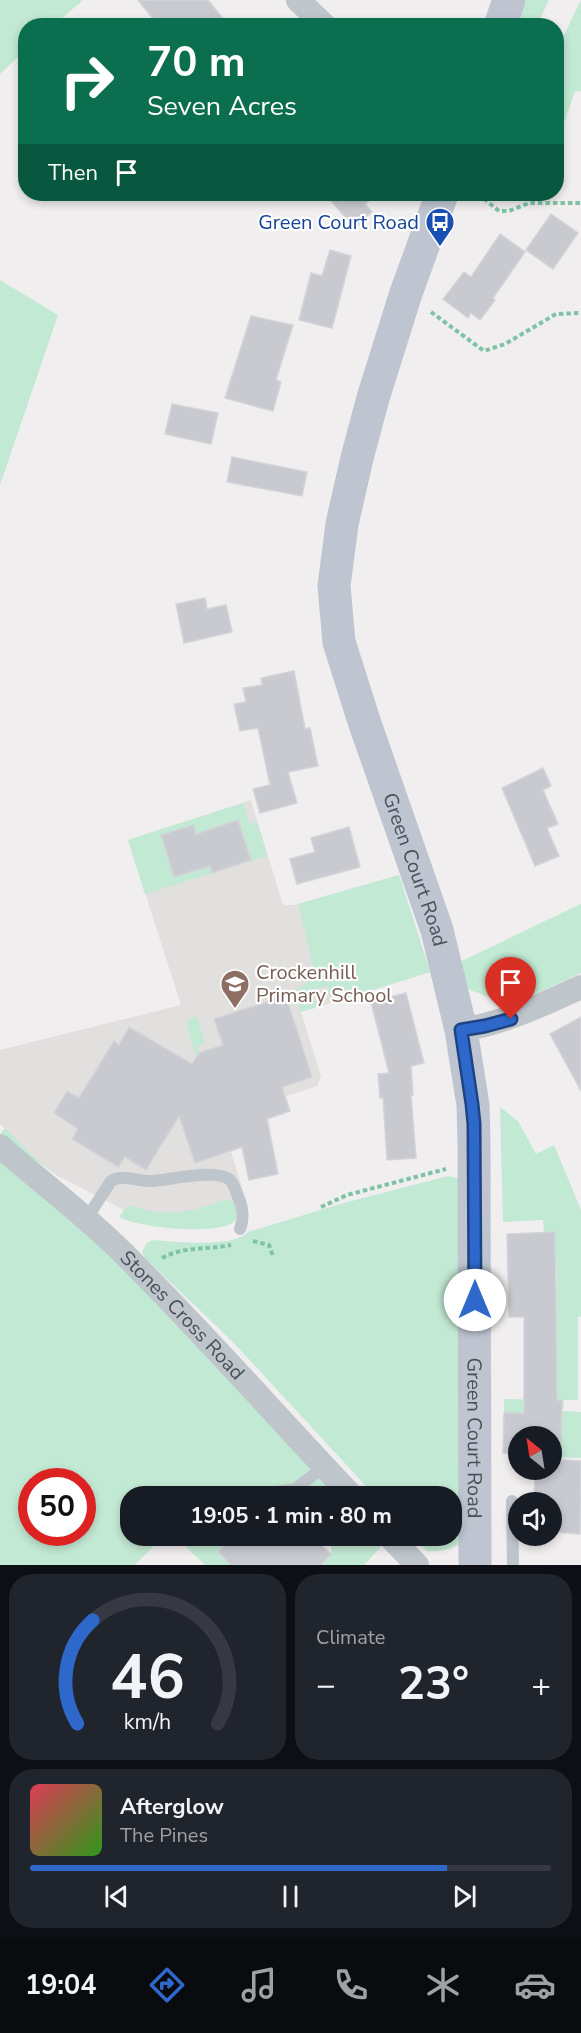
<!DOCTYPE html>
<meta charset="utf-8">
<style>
:root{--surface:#171b24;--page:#20242c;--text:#f1f3f6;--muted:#9ea1a6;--line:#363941;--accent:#2e68cb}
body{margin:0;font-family:"Nunito Sans",sans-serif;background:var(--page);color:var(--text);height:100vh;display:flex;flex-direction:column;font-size:22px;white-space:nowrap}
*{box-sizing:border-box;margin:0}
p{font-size:20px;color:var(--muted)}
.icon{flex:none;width:33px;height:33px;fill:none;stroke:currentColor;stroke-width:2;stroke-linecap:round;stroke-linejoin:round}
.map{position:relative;height:1565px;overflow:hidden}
.details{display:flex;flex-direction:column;gap:9px;padding:9px;background:#0d0f14;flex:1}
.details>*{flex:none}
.banner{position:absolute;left:18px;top:18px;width:546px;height:183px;border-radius:24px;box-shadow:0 3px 9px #0003;background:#0b6e4f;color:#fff;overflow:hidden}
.needle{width:39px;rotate:330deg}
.buttons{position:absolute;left:508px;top:1426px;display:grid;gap:12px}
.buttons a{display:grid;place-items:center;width:54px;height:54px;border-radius:50%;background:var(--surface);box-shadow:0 3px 9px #0003;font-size:30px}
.speed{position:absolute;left:18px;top:1468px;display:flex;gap:12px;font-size:30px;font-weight:700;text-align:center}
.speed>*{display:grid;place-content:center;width:78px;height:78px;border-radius:50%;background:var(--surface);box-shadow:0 3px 9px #0003;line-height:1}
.speed .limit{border:9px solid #d22;background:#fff;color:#111}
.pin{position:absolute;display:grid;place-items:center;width:51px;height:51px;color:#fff;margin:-62px -26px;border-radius:50% 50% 50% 0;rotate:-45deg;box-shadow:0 0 6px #0007}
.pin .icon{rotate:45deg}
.me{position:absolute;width:66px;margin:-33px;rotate:0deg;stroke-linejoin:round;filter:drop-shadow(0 0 4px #0008)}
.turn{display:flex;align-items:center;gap:21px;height:126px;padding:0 30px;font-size:27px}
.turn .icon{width:78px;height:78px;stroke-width:2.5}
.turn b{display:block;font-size:42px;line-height:51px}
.then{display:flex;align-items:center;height:57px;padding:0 30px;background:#0003;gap:12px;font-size:22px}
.big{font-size:45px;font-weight:700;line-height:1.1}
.details .tile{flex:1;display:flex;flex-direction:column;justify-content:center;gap:9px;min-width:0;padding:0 21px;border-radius:24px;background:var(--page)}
.details .dial{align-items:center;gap:0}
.dial svg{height:156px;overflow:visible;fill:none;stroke:var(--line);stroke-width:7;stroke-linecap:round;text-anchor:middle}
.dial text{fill:var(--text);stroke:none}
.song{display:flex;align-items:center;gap:18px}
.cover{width:72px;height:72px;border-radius:9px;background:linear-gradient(135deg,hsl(350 70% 55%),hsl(110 70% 35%))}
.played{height:6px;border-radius:3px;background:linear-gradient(90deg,var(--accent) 80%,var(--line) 80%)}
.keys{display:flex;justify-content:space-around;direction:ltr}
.heat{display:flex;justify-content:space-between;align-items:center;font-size:33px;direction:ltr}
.details .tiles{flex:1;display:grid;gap:9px;grid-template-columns:1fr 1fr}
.tile:last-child{grid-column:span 2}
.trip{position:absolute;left:120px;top:1486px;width:342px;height:60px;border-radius:24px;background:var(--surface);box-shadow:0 3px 9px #0003;font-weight:700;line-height:60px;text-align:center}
.tabs{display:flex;height:96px;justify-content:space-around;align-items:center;background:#090b0e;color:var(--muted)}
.tabs .icon{width:42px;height:42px}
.tabs .active{color:var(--accent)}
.tabs b{font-size:27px;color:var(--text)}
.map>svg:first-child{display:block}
.education{fill:#e1e0df}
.green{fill:#c2e9d3;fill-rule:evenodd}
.building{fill:#c9cad0;stroke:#d3d4d9;stroke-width:1.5}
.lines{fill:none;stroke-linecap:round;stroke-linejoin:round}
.path{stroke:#7ec3a5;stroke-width:4;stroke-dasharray:4.5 3;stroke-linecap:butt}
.lane{stroke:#bec5cb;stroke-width:12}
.street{stroke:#bec5cb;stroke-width:24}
.secondary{stroke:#bec5d0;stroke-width:33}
.route-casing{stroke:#1e4484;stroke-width:15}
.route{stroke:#2e68cb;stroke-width:10}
.labels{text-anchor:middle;stroke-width:4.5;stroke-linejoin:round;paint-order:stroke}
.transit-label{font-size:20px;fill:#164399;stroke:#fff;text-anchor:end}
.street-label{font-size:20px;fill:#495059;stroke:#fff}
.education-label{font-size:20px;fill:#785e54;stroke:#fff;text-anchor:start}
</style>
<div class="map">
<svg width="581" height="1565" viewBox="0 0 581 1565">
<rect width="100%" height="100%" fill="#f0eeee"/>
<polygon class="education" points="251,800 283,905 294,905 399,875 430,972 301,1012 321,1076 317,1086 220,1118 246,1199 202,1215 132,1214 58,1176 32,1155 0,1124 0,1050 181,1005 128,840"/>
<g class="green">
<polygon points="0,0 83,0 54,25 26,26 25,50 0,74"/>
<polygon points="526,0 549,0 537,25 517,26"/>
<polygon points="581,0 581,91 575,92 557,142 557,46 565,33"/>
<polygon points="0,280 58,315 0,485"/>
<path d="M 243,803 L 249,824 L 257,822 L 267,856 L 145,894 L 128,840 ZM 231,823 L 245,843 L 251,860 L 212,872 L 200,833 ZM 193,825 L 206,867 L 174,877 L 161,836 Z"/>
<polygon points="399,875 430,972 332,1003 327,986 312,990 317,1007 301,1012 294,992 316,977 298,904"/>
<polygon points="581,904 581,973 511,1005 470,990 447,968"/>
<polygon points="197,1016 205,1043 198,1047 199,1053 196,1057 187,1026 190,1018"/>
<polygon points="500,1107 518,1121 536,1154 554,1145 581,1210 581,1316 578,1317 578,1400 564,1400 563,1411 581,1412 581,1458 552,1457 561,1445 562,1414 504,1413 504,1399 541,1400 542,1386 557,1386 557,1336 546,1335 545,1283 557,1282 556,1259 544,1259 544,1250 556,1250 555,1232 544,1232 543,1220 503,1222"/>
<polygon points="4,1129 6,1129 32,1155 58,1176 2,1137 1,1133"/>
<path d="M 0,1160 L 117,1254 L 322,1467 L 294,1487 L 267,1491 L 227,1497 L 130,1497 L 130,1536 L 163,1536 L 135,1565 L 0,1565 ZM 32,1482 L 82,1482 L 82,1533 L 32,1533 Z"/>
<path d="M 448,1176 L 458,1178 L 459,1544 C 449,1550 439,1552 427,1551 L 413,1536 L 452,1536 L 452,1497 L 376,1497 L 232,1341 L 144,1257 L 142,1252 L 147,1243 L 153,1240 C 174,1242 234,1248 248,1232 L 340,1204 Z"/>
<path d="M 227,1199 L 235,1203 L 237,1217 L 235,1221 C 219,1236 138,1228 119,1217 L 128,1205 C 168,1218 188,1213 227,1199 Z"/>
<polygon points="324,1468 352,1497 303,1497 296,1490"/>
<polygon points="179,1536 233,1536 218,1553 231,1565 205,1565 177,1538"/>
<polygon points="332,1536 389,1536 390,1537 364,1565 321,1565 331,1554"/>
</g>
<g class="building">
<polygon points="138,0 208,0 229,26 159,26"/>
<polygon points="325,194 377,194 365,204 372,212 355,228"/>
<polygon points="551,214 578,233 553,269 526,250"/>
<polygon points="500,234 525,252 493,298 495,300 480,320 471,313 468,318 443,299 464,272 471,277"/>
<polygon points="330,250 351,256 332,328 299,320 311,273 322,276"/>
<polygon points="251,316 293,325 276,380 281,382 273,411 225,398"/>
<polygon points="172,404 218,413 211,444 165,434"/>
<polygon points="232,457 307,472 302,496 227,482"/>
<polygon points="205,598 207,609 226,605 232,632 184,643 176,604"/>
<polygon points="294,671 305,729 310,728 318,766 288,772 297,803 260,813 253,789 270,785 258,728 240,731 234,704 246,702 243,688 262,685 261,678"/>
<polygon points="543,768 551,786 543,790 558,824 547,828 559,856 535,866 502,788"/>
<polygon points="238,820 251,860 212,873 210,866 174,877 161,835 193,825 196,834"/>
<polygon points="349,827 360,867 297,884 290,859 315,852 311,838"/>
<polygon points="406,993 424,1063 411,1066 413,1095 411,1095 416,1158 387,1160 383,1098 380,1098 378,1074 389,1073 371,1002"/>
<polygon points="286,996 312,1077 282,1087 290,1111 267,1119 278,1174 249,1180 242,1147 195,1163 179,1116 146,1170 125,1157 118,1167 72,1139 78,1129 54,1113 67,1091 79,1098 114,1041 119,1045 129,1027 192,1064 199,1053 223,1045 214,1019"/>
<polygon points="581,1017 581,1091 550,1034"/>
<polygon points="555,1232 557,1400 562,1400 561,1460 581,1461 580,1534 552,1532 552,1503 534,1503 535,1470 552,1470 552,1437 519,1437 519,1454 503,1453 504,1413 524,1413 524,1317 509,1317 507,1234"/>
<polygon points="234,1536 311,1536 331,1554 321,1565 231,1565 218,1552"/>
</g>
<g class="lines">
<g class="path">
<polyline points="478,194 499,211 509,211 529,203 581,203"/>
<polyline points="431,312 484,351 505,344 556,314 581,313"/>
<polyline points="321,1207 347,1195 446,1169"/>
<polyline points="253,1241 269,1245 273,1256"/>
<path d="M 162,1258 C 184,1246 207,1250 231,1245"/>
</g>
<g class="lane">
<path d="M 87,1218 L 111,1181 C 123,1173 138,1182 152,1181 C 169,1180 218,1168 230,1180 C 234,1184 236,1191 238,1197 C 243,1207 244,1219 240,1229"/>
<polyline points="244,1497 295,1489 324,1467"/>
<polyline points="512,1501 513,1565"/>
<polyline points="176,1538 179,1536"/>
</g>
<g class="street">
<polyline points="298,0 325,26"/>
<path d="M 461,1030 C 505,1023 541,1005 581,987"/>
<path id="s1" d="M 0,1146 C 40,1182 83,1213 121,1251 C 201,1330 275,1415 353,1497"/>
<polyline points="389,1536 417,1565"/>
</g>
<g class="secondary">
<polyline points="500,26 509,0"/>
<path id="s2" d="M 442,194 L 406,293 L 373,398 L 357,458 L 342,524 L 334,586 L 339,642 L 364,721 L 437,930 L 461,1030 L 473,1105 L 474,1144 L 475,1565"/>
</g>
</g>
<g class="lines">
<g class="route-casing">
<polyline id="route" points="475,1300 474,1124 472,1104 461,1030 485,1026 511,1019"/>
</g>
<use href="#route" class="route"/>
</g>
<defs>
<g id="bus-pin" transform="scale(1.5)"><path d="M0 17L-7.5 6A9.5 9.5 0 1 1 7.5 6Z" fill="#1a4fb4" stroke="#fff"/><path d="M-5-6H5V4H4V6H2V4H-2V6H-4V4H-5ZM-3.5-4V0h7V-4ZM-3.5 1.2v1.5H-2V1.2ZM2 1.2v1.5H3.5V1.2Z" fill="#fff"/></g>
<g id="school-pin" transform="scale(1.5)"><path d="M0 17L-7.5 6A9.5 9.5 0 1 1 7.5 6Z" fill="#8d6e63" stroke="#fff"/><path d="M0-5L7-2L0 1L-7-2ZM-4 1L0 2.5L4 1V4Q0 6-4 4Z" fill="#fff"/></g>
</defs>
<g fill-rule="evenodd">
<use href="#bus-pin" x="440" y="222"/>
<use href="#school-pin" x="235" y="984"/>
</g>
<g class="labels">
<g class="transit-label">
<text x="419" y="229">Green Court Road</text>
</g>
<g class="street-label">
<text dy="7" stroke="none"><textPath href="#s2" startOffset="704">Green Court Road</textPath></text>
<text dy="7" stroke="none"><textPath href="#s1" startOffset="249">Stones Cross Road</textPath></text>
<text dy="7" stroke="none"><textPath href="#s2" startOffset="1280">Green Court Road</textPath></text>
</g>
<g class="education-label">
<text x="256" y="979">Crockenhill<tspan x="256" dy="23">Primary School</tspan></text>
</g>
</g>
</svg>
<div class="buttons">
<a><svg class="needle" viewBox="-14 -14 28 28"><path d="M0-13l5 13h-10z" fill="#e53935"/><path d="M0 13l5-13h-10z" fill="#9ea1a6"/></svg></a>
<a><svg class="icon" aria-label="sound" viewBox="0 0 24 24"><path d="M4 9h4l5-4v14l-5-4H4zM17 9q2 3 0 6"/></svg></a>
</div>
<div class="speed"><div class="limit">50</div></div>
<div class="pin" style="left:511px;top:1019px;background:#d93025"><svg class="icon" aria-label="arrive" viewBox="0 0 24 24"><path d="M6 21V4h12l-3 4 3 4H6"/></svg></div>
<svg class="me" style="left:475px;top:1300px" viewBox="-20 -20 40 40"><circle r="19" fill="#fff"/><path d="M0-13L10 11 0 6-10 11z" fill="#2e68cb"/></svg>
<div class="trip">19:05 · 1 min · 80 m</div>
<div class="banner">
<div class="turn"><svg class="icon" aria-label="right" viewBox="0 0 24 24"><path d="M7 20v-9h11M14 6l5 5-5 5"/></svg><div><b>70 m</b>Seven Acres</div></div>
<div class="then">Then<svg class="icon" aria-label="arrive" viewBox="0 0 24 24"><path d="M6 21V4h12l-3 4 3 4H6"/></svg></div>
</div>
</div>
<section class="details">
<div class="tiles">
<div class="tile dial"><svg viewBox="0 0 100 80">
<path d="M14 69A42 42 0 1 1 86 69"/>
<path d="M14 69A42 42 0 0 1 22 16" stroke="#2e68cb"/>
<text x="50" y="56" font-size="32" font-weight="700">46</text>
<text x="50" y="72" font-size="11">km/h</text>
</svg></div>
<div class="tile"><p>Climate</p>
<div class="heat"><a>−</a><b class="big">23°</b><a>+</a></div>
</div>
<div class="tile">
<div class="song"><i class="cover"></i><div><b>Afterglow</b><p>The Pines</p></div></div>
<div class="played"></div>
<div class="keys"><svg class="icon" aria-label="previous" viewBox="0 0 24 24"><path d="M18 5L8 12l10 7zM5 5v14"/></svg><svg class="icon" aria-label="pause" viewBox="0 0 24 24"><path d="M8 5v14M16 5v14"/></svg><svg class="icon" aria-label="next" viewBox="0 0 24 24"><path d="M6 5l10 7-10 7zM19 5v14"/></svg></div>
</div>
</div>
</section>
<nav class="tabs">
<b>19:04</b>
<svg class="icon active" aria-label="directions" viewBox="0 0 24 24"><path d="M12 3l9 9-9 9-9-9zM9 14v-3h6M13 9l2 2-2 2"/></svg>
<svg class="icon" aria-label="music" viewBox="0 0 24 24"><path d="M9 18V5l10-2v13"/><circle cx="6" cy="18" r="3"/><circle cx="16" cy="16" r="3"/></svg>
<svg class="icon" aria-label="phone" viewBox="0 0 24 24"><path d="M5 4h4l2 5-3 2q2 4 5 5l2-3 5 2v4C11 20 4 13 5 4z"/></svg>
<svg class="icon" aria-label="climate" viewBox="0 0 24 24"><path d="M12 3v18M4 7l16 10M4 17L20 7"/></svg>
<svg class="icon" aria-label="car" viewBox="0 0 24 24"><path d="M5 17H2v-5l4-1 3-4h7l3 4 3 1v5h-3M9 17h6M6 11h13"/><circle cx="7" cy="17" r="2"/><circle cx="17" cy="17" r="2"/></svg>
</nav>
